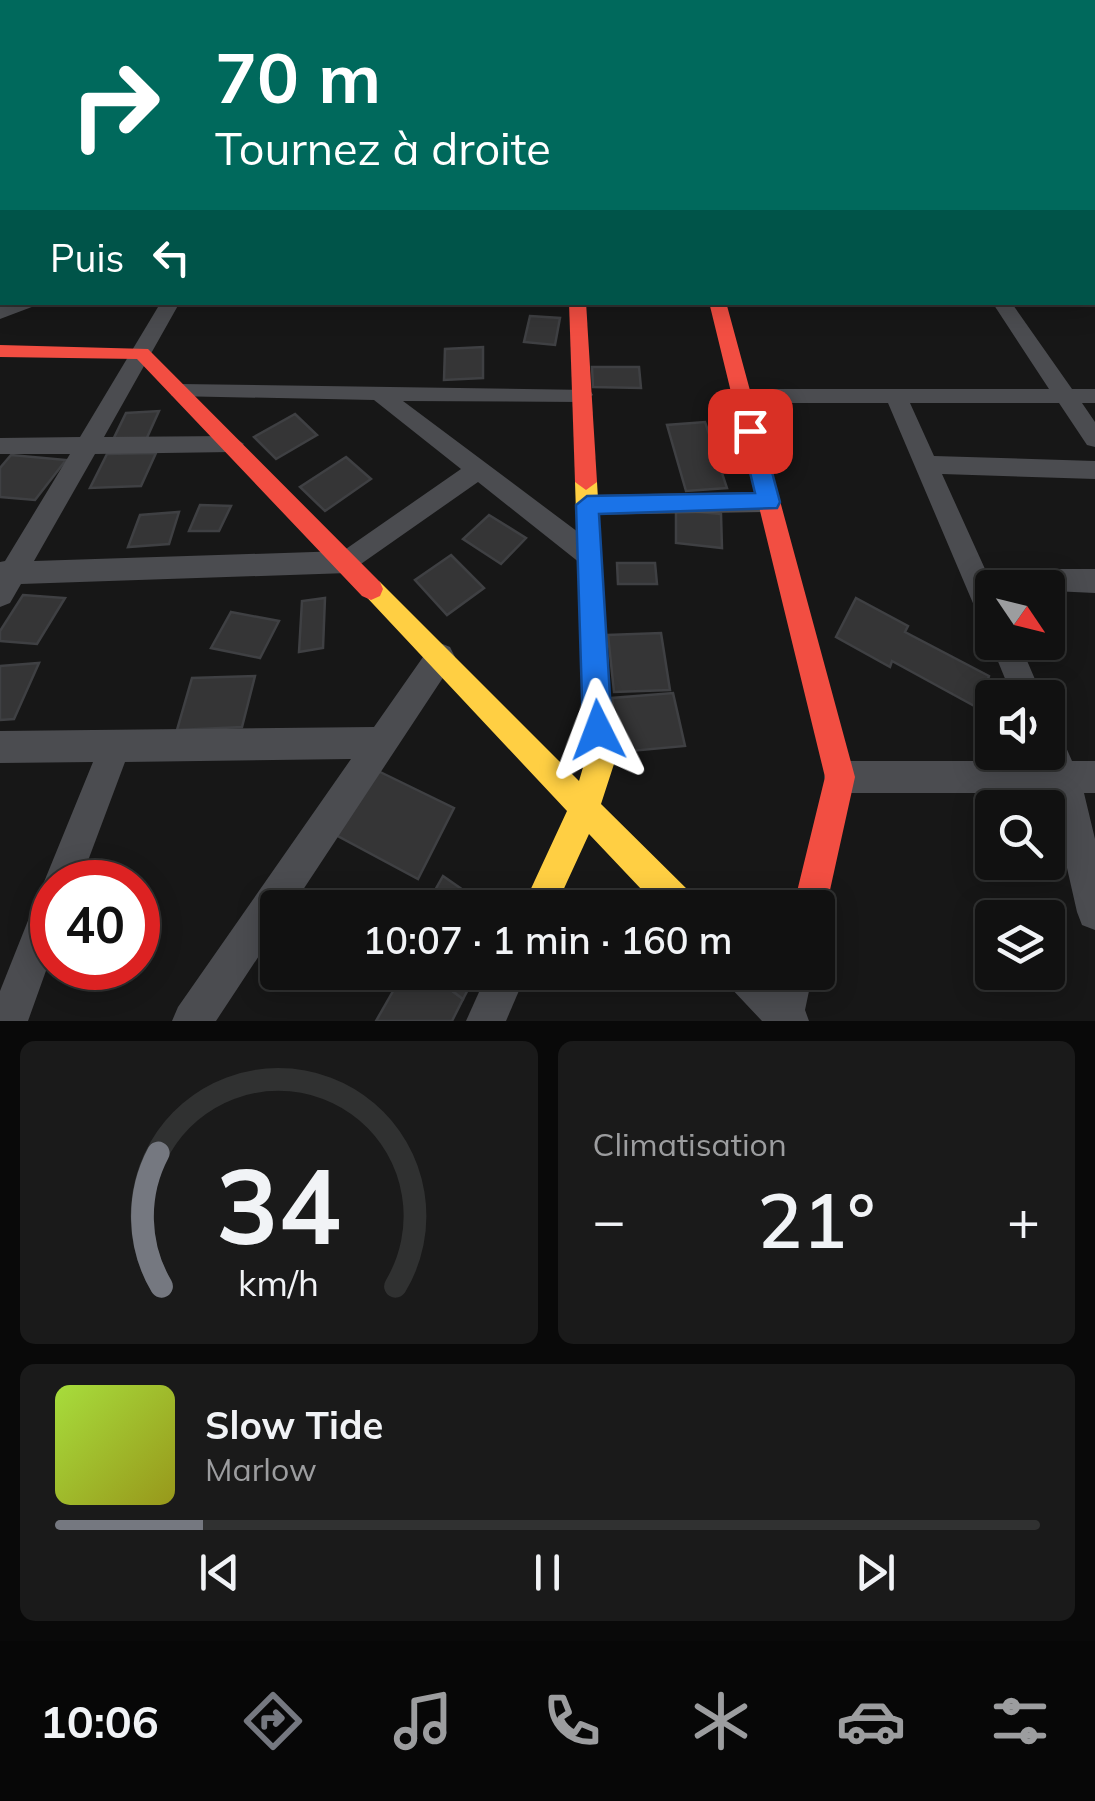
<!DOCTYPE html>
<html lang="fr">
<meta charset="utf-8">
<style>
:root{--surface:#111;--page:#1a1a1a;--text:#f1f3f6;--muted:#9c9d9f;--line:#303131;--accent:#757880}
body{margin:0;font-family:Mulish,sans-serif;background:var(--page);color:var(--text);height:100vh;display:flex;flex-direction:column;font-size:38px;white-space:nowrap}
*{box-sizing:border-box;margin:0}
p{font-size:32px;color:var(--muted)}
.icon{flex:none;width:55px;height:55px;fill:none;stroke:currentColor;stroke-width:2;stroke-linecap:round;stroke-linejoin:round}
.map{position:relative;height:1021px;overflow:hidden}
.drawer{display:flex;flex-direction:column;gap:20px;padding:20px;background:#090909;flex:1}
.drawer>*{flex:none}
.banner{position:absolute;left:0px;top:0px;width:1095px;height:305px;box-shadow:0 5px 25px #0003,0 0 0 2px var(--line);background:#00695c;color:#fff;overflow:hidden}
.needle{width:65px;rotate:125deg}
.controls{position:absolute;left:975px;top:570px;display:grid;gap:20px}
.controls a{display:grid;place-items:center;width:90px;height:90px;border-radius:10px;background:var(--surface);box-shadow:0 5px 25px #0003,0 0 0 2px var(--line);font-size:50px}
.speed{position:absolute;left:30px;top:860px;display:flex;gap:20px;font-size:50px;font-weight:700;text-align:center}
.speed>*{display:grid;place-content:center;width:130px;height:130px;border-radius:50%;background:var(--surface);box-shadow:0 5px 25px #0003,0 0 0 2px var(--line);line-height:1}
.speed .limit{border:15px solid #d22;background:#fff;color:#111}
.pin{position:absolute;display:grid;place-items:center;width:85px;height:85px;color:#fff;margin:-42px;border-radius:20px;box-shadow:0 5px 15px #0006}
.me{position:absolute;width:110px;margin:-55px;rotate:357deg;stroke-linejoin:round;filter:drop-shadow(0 0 8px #0008)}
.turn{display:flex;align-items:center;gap:35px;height:210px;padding:0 50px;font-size:45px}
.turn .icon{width:130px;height:130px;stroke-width:2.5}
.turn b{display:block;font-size:70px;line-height:85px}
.then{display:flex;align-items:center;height:95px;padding:0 50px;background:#0003;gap:20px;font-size:38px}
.big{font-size:75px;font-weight:600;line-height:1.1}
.drawer .card{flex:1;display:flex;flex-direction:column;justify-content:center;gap:15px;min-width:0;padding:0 35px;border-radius:15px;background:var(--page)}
.drawer .dial{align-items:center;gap:0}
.dial svg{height:260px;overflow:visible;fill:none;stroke:var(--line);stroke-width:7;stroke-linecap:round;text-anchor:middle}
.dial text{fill:var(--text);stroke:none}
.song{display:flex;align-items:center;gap:30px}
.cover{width:120px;height:120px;border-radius:15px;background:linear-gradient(135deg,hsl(80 70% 55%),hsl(60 70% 35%))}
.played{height:10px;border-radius:5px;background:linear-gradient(90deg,var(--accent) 15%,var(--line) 15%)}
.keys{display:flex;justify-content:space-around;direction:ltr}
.heat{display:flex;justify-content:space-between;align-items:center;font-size:55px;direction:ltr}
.drawer .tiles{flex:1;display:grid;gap:20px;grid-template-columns:1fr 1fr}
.card:last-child{grid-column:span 2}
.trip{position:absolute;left:260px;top:890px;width:575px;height:100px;border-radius:10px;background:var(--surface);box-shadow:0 5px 25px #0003,0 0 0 2px var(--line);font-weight:600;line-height:100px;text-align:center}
.tabs{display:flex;height:160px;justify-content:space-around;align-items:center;background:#070707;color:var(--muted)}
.tabs .icon{width:70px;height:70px}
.tabs .active{color:var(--accent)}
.tabs b{font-size:45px;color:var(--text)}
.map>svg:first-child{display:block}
.building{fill:#353536;stroke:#3f4043;stroke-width:2.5}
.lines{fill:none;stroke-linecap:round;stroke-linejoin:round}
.street{fill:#4b4c50;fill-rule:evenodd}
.fast{fill:#16e098;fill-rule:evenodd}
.slow{fill:#ffcf43;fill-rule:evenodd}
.jam{fill:#f24e42;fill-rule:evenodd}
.route{fill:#1a73e8;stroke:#114b97;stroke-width:2.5}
</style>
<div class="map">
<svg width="1095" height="1021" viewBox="0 0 1095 1021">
<rect width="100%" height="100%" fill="#171717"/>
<g class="building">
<polygon points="530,316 560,318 555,345 524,342"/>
<polygon points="483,347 483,378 444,380 445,349"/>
<polygon points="592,367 639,367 641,388 593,387"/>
<polygon points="159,411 145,442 111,444 126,413"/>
<polygon points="295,414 317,435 276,459 254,437"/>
<polygon points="705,422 727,488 686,491 667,425"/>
<polygon points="156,453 141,486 90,488 107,454"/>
<polygon points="11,455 66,460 35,500 0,497 0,468"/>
<polygon points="346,457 371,479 325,511 300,487"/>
<polygon points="200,505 231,506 219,531 189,531"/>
<polygon points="676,510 721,514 722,548 676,543"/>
<polygon points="179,512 169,544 128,547 140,515"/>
<polygon points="489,515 526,538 501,564 463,539"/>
<polygon points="451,555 484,588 447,615 415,580"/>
<polygon points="617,563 655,563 657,584 618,584"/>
<polygon points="23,595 65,598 37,644 0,641 0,631"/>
<polygon points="325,598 323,648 299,652 302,601"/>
<polygon points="856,598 908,626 905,632 989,676 978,708 892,661 890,667 836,637"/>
<polygon points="231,612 279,621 260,658 211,648"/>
<polygon points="661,633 670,690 614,692 608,635"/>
<polygon points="39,663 14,719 0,720 0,666"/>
<polygon points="255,676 242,727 177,730 192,678"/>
<polygon points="673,693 685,746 620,752 612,698"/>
<polygon points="374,769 454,808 418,879 334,834"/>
<polygon points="443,876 489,908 425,908"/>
<polygon points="404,972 427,972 463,999 452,1021 376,1021"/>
<polygon points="427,972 477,972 463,999"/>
</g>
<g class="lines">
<g class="street">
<polygon points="35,0 45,0 46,2 36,2"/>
<polygon points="110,0 121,0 122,2 112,2"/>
<polygon points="201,0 213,0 214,2 203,2"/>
<polygon points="442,0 464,0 465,2 445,2"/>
<polygon points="564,0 583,0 584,2 567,2"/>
<polygon points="678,0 699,0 700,2 681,2"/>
<rect x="0" y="33" width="2" height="6"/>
<rect x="1092" y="64" width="3" height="8"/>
<rect x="1092" y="91" width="3" height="8"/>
<polygon points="0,104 2,105 2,118 0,118"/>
<rect x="1092" y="127" width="3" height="8"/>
<rect x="1092" y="154" width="3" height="9"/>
<polygon points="2,166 2,176 0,177 0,167"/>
<rect x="1092" y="184" width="3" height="10"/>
<rect x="1092" y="226" width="3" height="10"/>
<rect x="1092" y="270" width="3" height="13"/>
<polygon points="14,302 45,302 0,319 0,307"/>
<polygon points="161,302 180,302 104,437 232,436 244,444 232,452 95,454 34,561 343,551 461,469 374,400 172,396 169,391 180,384 590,390 593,395 582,402 403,401 598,547 602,555 598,563 589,566 580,563 478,482 348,573 21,584 10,603 0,607 0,562 5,561 70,454 0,454 0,438 80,437"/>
<polygon points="992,302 1011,302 1072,389 1095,389 1095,403 1082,403 1095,422 1095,447 1087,445 1059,403 910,403 934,456 1095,461 1095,479 942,474 985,569 1095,569 1095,593 992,588 992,627 982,624 978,615 888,403 741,403 730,396 741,389 1049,389"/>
<polygon points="769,492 778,495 781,502 778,509 769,512 587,515 578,512 575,505 578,498 587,495"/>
<polygon points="992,636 992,642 1019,642 1043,698 1013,698 990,642"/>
<polygon points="440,643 450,647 455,657 450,667 291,908 278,908 278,927 216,1021 172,1021 178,1007 351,759 125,762 80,882 52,882 52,954 28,1021 0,1021 0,991 39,893 47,890 44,882 93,762 0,763 0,731 374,727 430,647"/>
<polygon points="1048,726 1059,731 1072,761 1095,761 1095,793 1084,793 1095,839 1095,930 1082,925 1077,912 1050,793 840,793 828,789 824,777 828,765 840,761 1040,761 1036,752 1048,752"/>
<polygon points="488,972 527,972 506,1021 466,1021"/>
<polygon points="724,972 770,972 774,976 775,972 813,972 805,1010 809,1021 762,1021 729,986"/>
</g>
<rect class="fast" x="0" y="61" width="2" height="6"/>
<g class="slow">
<rect x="1092" y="24" width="3" height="6"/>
<polygon points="586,474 597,482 614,764 601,804 694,896 698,908 659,908 589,834 555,908 522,908 567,811 359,589 362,582 371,578 380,582 579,781 584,764 575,482"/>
</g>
<g class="jam">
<polygon points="569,302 586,302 597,482 586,490 575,482"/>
<polygon points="709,302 726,302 855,777 826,908 818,921 818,908 793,908 825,777"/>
<polygon points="0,345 148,349 380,582 383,589 380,596 371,600 362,596 137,359 0,357"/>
</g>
</g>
<polygon class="route" points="750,424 761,431 780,502 777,508 599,514 612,730 608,740 598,744 587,740 583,730 576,505 587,496 755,493 740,431"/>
</svg>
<div class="controls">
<a><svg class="needle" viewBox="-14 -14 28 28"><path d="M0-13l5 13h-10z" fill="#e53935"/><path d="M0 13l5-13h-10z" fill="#9c9d9f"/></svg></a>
<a><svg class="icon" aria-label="sound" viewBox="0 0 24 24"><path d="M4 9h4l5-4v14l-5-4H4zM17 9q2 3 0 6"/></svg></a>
<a><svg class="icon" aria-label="search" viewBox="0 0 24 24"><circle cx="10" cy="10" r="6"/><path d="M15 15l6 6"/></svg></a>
<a><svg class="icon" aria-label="layers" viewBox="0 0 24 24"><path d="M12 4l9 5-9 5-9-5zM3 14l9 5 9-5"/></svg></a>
</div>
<div class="speed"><div class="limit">40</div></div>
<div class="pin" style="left:750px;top:431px;background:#d93025"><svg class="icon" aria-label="arrive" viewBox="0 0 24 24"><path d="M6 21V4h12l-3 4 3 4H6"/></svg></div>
<svg class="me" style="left:598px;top:730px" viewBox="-20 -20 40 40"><path d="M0-17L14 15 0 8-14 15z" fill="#1a73e8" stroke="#fff" stroke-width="4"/></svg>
<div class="trip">10:07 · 1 min · 160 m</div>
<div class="banner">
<div class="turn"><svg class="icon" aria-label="right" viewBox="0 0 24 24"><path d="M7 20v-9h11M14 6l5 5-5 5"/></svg><div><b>70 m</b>Tournez à droite</div></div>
<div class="then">Puis<svg class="icon" aria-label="left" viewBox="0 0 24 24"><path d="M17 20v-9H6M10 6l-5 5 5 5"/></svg></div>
</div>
</div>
<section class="drawer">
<div class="tiles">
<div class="card dial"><svg viewBox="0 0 100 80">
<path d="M14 69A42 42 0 1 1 86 69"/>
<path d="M14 69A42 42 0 0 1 13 28" stroke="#757880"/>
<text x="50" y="56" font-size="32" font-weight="700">34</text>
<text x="50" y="72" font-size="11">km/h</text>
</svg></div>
<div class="card"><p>Climatisation</p>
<div class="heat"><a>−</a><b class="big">21°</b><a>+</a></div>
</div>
<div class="card">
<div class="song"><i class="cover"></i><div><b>Slow Tide</b><p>Marlow</p></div></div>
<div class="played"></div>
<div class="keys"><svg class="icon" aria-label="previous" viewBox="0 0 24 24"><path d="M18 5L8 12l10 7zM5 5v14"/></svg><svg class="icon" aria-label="pause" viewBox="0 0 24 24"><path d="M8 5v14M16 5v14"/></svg><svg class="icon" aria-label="next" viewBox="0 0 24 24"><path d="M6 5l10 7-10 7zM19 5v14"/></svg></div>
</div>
</div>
</section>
<nav class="tabs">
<b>10:06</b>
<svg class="icon active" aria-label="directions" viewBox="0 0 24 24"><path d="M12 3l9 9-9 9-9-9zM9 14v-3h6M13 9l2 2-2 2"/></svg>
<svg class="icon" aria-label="music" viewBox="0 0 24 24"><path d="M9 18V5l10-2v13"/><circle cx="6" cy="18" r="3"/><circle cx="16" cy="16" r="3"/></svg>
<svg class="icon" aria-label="phone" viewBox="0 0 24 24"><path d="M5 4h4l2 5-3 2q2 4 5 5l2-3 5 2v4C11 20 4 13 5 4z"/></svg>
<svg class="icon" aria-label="climate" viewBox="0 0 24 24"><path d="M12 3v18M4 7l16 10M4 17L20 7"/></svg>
<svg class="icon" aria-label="car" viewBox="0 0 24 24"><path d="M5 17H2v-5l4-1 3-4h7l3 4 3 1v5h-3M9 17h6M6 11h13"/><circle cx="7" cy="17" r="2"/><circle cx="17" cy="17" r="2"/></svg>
<svg class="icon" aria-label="filters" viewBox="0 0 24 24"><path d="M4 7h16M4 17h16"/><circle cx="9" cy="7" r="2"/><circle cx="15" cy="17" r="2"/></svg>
</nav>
